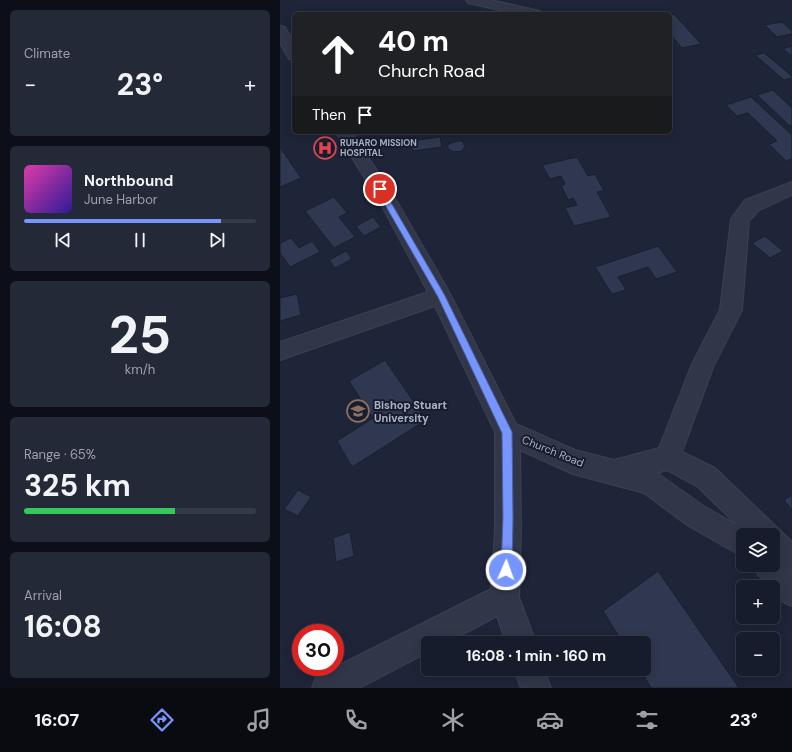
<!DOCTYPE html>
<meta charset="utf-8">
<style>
:root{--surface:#161c2b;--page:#232937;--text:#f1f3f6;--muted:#9ea1a9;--line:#353a47;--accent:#7795ff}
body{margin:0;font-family:"DM Sans",sans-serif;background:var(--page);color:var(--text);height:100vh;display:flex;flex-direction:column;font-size:15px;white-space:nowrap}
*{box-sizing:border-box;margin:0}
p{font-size:13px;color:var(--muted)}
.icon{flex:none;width:22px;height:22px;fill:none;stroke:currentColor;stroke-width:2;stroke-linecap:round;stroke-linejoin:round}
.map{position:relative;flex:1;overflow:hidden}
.drawer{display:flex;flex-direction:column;gap:10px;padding:10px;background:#0c0f18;width:280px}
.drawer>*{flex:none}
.guide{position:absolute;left:12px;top:12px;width:380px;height:122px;border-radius:6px;box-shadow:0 2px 10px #0003,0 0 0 1px var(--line);background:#202124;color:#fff;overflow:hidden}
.fabs{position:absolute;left:456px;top:528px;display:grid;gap:8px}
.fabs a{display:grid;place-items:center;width:44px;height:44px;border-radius:6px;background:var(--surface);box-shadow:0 2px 10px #0003,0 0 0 1px var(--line);font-size:20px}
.speed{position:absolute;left:12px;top:624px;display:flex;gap:8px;font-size:20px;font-weight:700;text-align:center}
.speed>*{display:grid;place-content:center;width:52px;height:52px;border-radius:50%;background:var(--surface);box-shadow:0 2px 10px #0003,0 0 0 1px var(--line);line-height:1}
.speed .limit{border:6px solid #d22;background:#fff;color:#111}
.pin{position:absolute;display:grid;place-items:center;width:34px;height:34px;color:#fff;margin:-17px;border:2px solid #fff;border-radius:50%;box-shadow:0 1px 4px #0007}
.me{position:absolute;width:44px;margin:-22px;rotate:2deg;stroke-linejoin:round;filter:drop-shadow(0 0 3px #0008)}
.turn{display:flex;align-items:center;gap:14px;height:84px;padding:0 20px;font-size:18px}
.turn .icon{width:52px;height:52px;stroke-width:2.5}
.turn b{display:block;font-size:28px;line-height:34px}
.then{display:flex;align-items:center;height:38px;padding:0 20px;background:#0003;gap:8px;font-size:15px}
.big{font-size:30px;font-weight:700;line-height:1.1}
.drawer .widget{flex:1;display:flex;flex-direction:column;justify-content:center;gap:6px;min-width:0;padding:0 14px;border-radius:6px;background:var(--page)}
.drawer .dial{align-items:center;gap:0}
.dial b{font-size:52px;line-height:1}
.song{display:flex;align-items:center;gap:12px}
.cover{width:48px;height:48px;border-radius:6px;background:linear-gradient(135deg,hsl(320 70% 55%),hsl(250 70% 35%))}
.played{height:4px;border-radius:2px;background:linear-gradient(90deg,var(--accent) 85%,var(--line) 85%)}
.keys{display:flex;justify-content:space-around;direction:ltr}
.heat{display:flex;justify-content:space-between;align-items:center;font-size:22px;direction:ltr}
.charge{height:6px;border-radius:3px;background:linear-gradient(90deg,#34c759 65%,var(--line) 0)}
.trip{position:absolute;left:141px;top:636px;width:230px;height:40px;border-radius:6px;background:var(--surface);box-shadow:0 2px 10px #0003,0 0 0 1px var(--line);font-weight:700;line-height:40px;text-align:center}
.dock{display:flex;height:64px;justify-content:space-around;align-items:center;background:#090b11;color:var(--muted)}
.dock .icon{width:28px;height:28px}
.dock .on{color:var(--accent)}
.dock b{font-size:18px;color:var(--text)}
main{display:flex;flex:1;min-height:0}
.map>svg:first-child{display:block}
.building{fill:#2f3850;stroke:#191f2f}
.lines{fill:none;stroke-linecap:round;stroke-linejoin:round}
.minor-casing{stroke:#3b4052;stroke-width:2}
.minor{fill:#313749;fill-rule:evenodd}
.route{fill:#7795ff;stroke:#4d61a6}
.labels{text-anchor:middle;stroke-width:4;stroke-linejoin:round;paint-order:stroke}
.far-poi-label{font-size:9px;font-weight:bold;fill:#abb1c6;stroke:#171d2d;text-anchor:start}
.poi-label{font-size:11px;font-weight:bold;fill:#abb1c6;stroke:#171d2d;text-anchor:start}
.street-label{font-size:11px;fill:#abb1c6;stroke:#171d2d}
</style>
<main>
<section class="drawer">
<div class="widget"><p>Climate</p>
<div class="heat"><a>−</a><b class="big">23°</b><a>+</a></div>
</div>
<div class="widget">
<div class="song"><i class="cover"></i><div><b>Northbound</b><p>June Harbor</p></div></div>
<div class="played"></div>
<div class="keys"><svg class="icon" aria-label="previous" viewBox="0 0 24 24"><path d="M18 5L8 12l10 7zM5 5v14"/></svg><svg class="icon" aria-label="pause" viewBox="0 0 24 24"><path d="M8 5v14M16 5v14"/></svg><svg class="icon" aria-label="next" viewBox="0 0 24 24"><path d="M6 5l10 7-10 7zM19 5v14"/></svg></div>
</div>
<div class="widget dial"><b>25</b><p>km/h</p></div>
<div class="widget"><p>Range · 65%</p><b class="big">325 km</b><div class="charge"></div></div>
<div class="widget"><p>Arrival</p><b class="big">16:08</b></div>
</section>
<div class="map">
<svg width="512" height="688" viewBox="0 0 512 688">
<rect width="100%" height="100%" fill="#1e2539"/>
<g class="building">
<polygon points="394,14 421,44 402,48 390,34 390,15"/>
<polygon points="502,22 512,31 512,34 497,37 485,25"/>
<polygon points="512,46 512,56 503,49"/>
<polygon points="484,53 512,76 512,78 504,80 475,55"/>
<polygon points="493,90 512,108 512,125 510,126 477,95"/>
<polygon points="471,97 512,135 512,159 506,161 489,144 497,141 468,113 457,116 446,105"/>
<polygon points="160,137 162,147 133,151 131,141"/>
<polygon points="178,141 182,141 185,146 182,151 174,152 168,149 168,144"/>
<polygon points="0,147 21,178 0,187"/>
<polygon points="297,157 308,176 315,174 324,191 317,192 331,217 294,226 285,208 297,205 293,198 288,200 281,185 285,184 281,176 270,179 262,165"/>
<polygon points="54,197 67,213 59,217 75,237 54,248 25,211"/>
<polygon points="93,217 101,227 84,236 76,226"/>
<polygon points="485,236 503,251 490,258 472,243"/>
<polygon points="11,238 19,248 32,241 40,252 10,267 0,253 0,243"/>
<polygon points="378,246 397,272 376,279 368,267 338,277 346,290 332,294 315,267"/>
<polygon points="66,251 72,259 55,268 49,260"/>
<polygon points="17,294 21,315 0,321 0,298"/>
<polygon points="105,360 146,420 72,467 57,441 93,418 69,381"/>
<polygon points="18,490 31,497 18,516 4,509"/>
<polygon points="512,495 512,510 504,500"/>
<polygon points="70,532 74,556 56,562 53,538"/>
<polygon points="378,571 459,688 371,688 360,669 364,669 364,643 343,643 323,611"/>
</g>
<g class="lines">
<g class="minor-casing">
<g id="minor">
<polygon points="186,0 211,0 260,11 262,14 237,14 188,3"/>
<polygon points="0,26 5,27 14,43 14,60 9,59 0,43"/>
<path d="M 56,132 L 72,132 L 116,200 L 168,290 L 236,424 L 295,450 L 334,460 L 379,448 L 412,364 L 440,310 L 451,219 L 465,200 L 512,182 L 512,195 L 479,210 L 469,221 L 462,310 L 434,365 L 402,452 L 435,468 L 512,542 L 512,606 C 503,603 494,597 493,587 L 478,575 L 474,565 L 493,565 L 493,535 L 463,535 L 463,557 L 407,525 L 364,493 L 293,474 L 240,450 L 241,531 L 239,597 L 256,643 L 226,643 L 217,616 L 166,643 L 148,643 L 148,652 L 79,688 L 32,688 L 36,677 L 211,589 L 215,531 L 215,432 L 155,306 L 0,360 L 0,342 L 148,292 L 102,206 ZM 387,470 L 417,486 L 457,525 L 425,507 L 377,473 Z"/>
<polygon points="234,669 264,669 271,688 241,688"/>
</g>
</g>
<use href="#minor" class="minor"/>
</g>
<polygon class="route" points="100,186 102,187 164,294 232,432 233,518 232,570 230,574 226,576 222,574 221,570 223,518 222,433 158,297 96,189"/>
<defs>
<g id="hospital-ring" transform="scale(1.15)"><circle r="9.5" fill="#171d2d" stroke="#e0444e" stroke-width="1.5"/><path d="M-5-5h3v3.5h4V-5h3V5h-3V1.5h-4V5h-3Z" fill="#e0444e"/></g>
<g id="school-ring" transform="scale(1.15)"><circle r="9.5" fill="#171d2d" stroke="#8d6e63" stroke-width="1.5"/><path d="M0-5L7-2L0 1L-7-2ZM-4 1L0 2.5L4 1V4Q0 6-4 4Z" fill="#8d6e63"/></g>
</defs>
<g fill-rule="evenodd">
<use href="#hospital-ring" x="45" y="148"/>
<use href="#school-ring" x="78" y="411"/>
</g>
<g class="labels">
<g class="far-poi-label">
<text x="60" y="146">RUHARO MISSION<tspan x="60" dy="10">HOSPITAL</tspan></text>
</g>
<g class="poi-label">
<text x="94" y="409">Bishop Stuart<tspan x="94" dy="13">University</tspan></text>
</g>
<g class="street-label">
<text transform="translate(273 451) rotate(22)" y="4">Church Road</text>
</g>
</g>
</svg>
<div class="fabs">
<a><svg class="icon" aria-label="layers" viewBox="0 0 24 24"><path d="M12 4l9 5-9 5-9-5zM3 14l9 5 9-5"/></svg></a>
<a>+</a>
<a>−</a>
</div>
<div class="speed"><div class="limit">30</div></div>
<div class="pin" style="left:100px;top:189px;background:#d93025"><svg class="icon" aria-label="arrive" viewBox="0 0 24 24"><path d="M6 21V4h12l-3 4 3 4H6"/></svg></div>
<svg class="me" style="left:226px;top:570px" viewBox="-20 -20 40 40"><circle r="17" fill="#7795ff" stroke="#fff" stroke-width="3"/><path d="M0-11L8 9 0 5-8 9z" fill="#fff"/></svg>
<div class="trip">16:08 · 1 min · 160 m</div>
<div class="guide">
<div class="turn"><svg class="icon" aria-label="ahead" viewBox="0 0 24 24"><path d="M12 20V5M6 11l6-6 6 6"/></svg><div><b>40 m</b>Church Road</div></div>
<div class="then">Then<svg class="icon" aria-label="arrive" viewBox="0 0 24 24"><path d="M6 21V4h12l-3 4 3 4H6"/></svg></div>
</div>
</div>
</main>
<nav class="dock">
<b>16:07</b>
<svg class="icon on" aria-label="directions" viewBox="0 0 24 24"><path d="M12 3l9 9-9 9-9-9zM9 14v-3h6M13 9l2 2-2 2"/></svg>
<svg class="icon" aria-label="music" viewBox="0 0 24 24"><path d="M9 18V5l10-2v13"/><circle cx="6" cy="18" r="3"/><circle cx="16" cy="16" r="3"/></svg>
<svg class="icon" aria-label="phone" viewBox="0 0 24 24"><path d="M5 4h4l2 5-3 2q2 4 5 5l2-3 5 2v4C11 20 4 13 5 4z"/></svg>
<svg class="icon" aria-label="climate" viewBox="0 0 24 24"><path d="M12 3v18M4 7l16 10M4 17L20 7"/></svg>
<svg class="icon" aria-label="car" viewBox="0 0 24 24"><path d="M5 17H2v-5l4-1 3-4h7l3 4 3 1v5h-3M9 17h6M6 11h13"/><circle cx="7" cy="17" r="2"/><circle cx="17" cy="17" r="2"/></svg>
<svg class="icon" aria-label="filters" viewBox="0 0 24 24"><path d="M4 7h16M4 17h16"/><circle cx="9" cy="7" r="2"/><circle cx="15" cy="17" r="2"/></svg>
<b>23°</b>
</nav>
